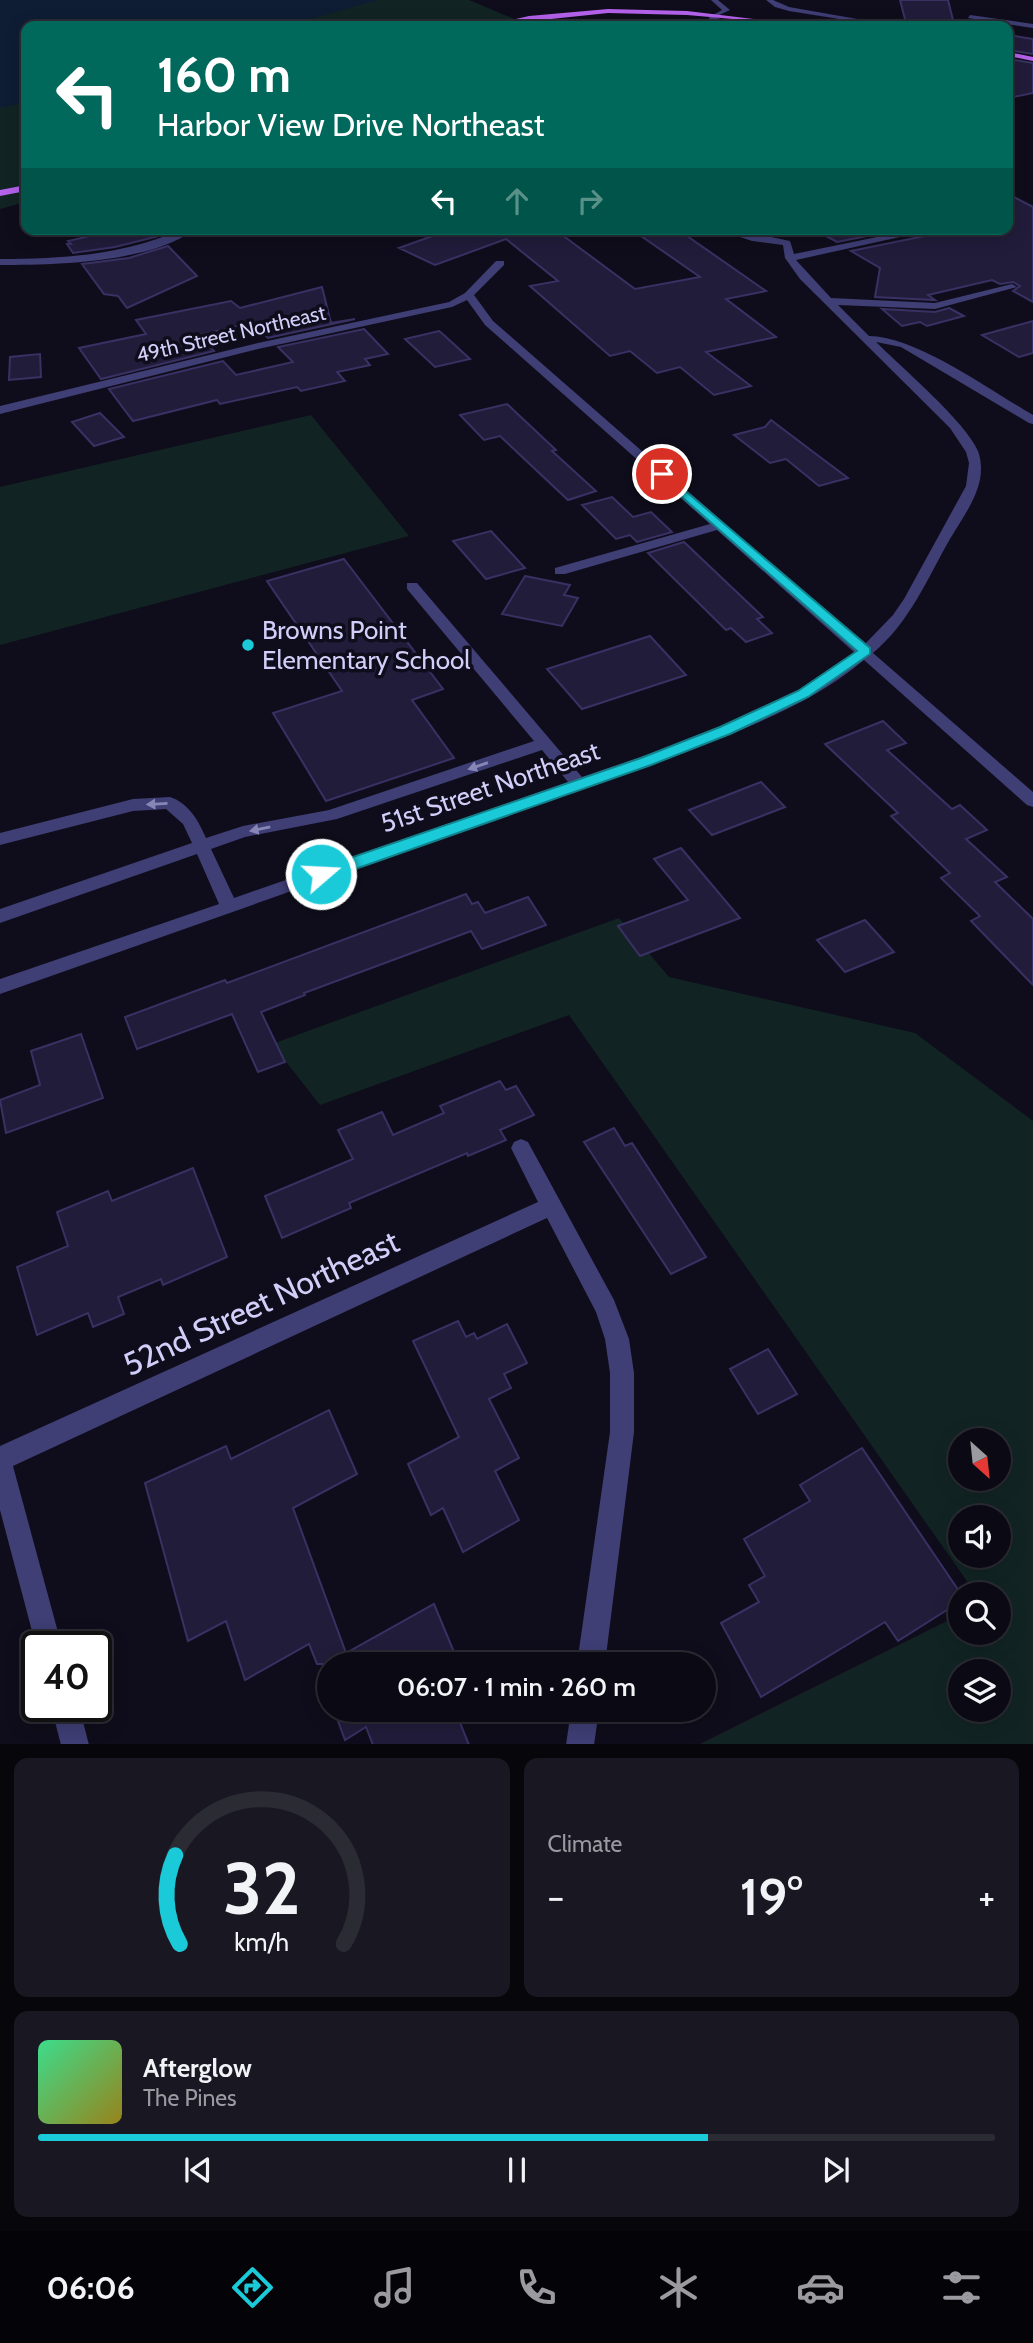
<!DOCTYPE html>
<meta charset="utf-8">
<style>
:root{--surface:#0b0a14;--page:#191822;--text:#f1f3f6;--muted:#9a9aa0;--line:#2b2b34;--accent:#1bcad8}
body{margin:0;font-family:Cabin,sans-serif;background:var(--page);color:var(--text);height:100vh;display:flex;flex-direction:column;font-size:26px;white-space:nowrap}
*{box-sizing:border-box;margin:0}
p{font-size:23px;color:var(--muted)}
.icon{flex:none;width:38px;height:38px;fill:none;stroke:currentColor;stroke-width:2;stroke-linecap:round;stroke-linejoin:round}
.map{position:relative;height:1744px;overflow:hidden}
.side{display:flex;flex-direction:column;gap:14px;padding:14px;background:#06060b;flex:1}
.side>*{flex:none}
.guide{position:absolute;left:21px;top:21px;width:992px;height:214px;border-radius:14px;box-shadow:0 4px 18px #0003,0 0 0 2px var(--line);background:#00695c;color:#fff;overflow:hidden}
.needle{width:46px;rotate:153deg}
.controls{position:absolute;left:948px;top:1428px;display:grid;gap:14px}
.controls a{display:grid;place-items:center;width:63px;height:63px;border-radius:50%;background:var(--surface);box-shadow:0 4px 18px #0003,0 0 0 2px var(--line);font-size:35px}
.speed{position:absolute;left:21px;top:1631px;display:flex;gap:14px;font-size:35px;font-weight:700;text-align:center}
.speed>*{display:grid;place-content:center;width:91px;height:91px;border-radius:50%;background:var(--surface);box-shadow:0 4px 18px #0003,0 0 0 2px var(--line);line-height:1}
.speed .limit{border:4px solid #111;border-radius:10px;background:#fff;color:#111}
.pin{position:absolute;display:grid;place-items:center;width:60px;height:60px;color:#fff;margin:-30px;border:4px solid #fff;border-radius:50%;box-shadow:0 2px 7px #0007}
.me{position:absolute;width:77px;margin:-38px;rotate:71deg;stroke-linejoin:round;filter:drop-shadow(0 0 5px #0008)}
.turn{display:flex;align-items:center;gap:24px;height:147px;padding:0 21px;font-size:32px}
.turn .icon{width:91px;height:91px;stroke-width:2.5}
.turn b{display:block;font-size:49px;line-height:60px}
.lanes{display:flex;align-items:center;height:66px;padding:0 21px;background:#0003;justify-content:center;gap:35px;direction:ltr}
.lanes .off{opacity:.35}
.big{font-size:52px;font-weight:600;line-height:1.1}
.side .tile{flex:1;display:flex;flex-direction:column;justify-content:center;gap:10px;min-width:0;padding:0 24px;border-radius:14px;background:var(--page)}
.side .dial{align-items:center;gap:0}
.dial svg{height:182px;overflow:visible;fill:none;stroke:var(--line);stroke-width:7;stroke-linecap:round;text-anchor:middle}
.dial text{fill:var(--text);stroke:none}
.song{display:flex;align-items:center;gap:21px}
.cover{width:84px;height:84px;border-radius:10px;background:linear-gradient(135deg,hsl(150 70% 55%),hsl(50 70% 35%))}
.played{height:7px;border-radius:4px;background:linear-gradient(90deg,var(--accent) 70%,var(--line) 70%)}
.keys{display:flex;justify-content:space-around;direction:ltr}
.heat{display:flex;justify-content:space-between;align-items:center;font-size:38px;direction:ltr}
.side .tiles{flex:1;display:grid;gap:14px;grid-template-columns:1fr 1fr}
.tile:last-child{grid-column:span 2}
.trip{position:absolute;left:317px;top:1652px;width:399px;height:70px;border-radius:35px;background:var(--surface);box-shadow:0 4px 18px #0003,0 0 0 2px var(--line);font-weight:600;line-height:70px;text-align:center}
.dock{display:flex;height:112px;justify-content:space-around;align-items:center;background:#040408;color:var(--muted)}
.dock .icon{width:49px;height:49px}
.dock .on{color:var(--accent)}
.dock b{font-size:32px;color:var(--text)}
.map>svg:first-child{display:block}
.green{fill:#112423;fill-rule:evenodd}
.water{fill:#0e1d34}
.building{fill:#211c3a;stroke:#393163;stroke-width:2}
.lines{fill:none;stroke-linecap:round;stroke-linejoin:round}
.minor{fill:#3f3e75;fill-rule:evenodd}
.major{fill:#b562ec;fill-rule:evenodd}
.oneway{fill:#8886b7}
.route{fill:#1bcad8;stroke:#12838c;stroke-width:2}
.poi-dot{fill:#1bcad8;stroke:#0f0d1b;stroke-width:2.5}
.labels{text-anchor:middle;stroke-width:7;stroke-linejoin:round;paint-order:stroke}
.far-street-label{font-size:21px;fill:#d1cef9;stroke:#0f0d1b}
.poi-label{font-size:26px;fill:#d1cef9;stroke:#0f0d1b;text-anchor:start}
.street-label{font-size:26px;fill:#d1cef9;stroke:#0f0d1b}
.near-street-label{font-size:32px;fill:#d1cef9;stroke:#0f0d1b}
</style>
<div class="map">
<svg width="1033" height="1745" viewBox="0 0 1033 1745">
<rect width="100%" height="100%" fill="#0f0d1b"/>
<g class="green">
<polygon points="300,0 469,0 531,26 212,26"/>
<polygon points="26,79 26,202 0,209 0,85"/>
<polygon points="311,415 409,536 0,645 0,487"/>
<path d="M 619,918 L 669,977 L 915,1033 L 1033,1121 L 1033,1744 L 700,1744 L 961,1614 L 961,1633 L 999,1633 L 999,1594 L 976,1594 L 569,1015 L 320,1105 L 272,1044 ZM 961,1440 L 999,1440 L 999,1479 L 961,1479 ZM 961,1517 L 999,1517 L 999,1556 L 961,1556 ZM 961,1671 L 999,1671 L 999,1710 L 961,1710 Z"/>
</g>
<polygon class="water" points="0,0 378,0 285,26 26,26 26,102 0,108"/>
<g class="building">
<polygon points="900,0 948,0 954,24 926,26 925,24 906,23"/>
<polygon points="1008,35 1033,39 1033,54 1008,50"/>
<polygon points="1008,59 1033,63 1033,93 1008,98"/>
<polygon points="1008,194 1033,207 1033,302 1013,291 1020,286 1013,282 1000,284 992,280 928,295 935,300 875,297 880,268 851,251 959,229 1008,229"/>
<polygon points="109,229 153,229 159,236 115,247 73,253 67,244 71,244 68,241 86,237 83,234"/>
<polygon points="452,229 554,229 635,289 700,277 631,229 677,229 766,291 726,299 776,337 706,352 751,386 714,395 680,367 657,373 630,351 610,356 530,286 558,281 506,239 435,265 399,248"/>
<polygon points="855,229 895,229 897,230 837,242 826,236"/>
<polygon points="168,246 197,276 127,308 118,296 104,294 82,264 129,258"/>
<polygon points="322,287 331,323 355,319 268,338 251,323 199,335 214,351 101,379 79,348 146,334 136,320 231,301 240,308"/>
<polygon points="949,308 964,316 927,326 920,322 902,326 882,309 935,312"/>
<polygon points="1033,321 1033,353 1019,357 982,335"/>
<polygon points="364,329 388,354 365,359 370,365 337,372 345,381 301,391 297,387 220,404 217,400 133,421 109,389 223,361 236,375 293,362 278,347"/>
<polygon points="439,331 445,336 470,359 435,367 405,339"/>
<polygon points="40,354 41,377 9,380 10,357"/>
<polygon points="507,404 556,450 552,451 596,491 568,500 500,436 484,440 460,415"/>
<polygon points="100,413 124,437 94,446 72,422"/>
<polygon points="771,420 812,451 848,478 819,486 786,459 770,463 734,435 765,427"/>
<polygon points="612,497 633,517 651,512 672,532 637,542 630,535 616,539 582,505"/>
<polygon points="491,531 525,568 486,579 453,541"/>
<polygon points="684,542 763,617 757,619 772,633 746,642 731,628 726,630 648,553"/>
<polygon points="344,559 443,689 412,700 454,758 326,801 273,713 342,691 267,581"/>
<polygon points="525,576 570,585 564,595 578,598 562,626 502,614"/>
<polygon points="650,636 686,675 582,709 547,669"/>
<polygon points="883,721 906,743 887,750 952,809 960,805 987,830 966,839 1007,877 995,882 1033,919 1033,985 971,921 980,916 941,878 950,873 891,816 898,813 825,744"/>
<polygon points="761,782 785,807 712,835 689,810"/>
<polygon points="681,848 740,918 640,956 618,926 688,900 654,859"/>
<polygon points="466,894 472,904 478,902 485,913 528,897 546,925 482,949 471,931 304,993 305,995 261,1012 285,1062 258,1072 232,1014 137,1049 125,1017 225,980 227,983"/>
<polygon points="865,920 894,952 845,972 817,940"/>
<polygon points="81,1034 103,1098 6,1133 0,1100 40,1085 31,1051"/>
<polygon points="500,1081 506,1090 516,1086 534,1115 500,1130 506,1140 468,1156 467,1153 349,1203 351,1208 282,1238 265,1196 353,1159 338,1130 382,1112 393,1135 444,1113 440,1106"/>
<polygon points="614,1128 625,1146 632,1143 706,1257 671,1274 584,1142"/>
<polygon points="193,1168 227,1257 163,1285 161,1279 118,1297 124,1314 93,1327 88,1313 37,1335 17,1267 68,1246 57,1212 108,1191 112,1201"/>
<polygon points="458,1321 466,1337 474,1333 477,1339 507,1324 527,1363 504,1374 511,1388 489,1399 519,1458 495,1471 519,1520 463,1552 443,1508 431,1515 408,1464 459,1437 413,1341"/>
<polygon points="768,1349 797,1394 758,1414 730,1369"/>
<polygon points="329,1410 357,1474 293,1508 346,1653 434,1604 459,1664 317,1664 309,1644 245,1680 226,1621 188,1641 145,1483 226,1446 231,1459"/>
<polygon points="862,1448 961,1594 961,1601 898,1641 885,1622 761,1697 721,1623 759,1602 749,1585 765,1576 744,1539 810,1501 800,1485"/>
<polygon points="334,1710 455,1710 469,1745 373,1745 366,1727 345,1740"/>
</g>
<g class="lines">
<g class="minor">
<polygon points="711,0 718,0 730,10 715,17 740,26 730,26 709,19 710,14 715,14 722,10"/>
<polygon points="766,0 773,0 789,7 897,26 883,26 789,11 775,7"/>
<polygon points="970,15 1033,24 1033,28 968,18"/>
<path d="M 183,229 L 196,229 C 149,263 56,265 0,265 L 0,259 C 63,259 124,255 183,229 Z"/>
<path d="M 717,229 L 733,229 L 790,241 L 794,254 L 916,229 L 936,229 L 796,260 L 831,298 L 935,303 L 1012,284 L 1017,287 L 935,309 L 838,305 L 869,336 C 916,336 991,391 1033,415 L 1033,424 L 1029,423 L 901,347 L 876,342 C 900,366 966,422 978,451 C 982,462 982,475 978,487 C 972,506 960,522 950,539 C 927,579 910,622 873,653 L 1033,792 L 1033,807 L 1027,805 L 864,660 C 812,704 746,728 683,753 L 0,994 L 0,979 L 219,904 L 197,854 L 0,923 L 0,909 L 192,843 L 183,824 L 166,809 L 133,811 L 0,845 L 0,833 L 133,799 L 170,797 C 189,803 199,822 206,838 L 243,826 L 329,810 L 534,741 L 407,589 L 407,583 L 417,583 L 582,777 C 675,745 778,715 855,653 L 717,530 L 565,574 L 555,574 L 555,568 L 710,524 L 485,325 L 467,300 L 452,307 L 258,349 L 0,414 L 0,406 L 258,343 L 449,302 L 465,293 L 496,261 L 504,261 L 504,265 L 474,295 L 493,321 L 864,645 L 893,615 L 904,599 L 966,486 L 969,463 L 966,452 L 950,428 L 800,279 L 785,258 L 783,245 L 752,241 ZM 542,750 L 568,782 L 234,898 L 211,849 L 245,837 L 337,819 Z"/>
<polygon points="521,1139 528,1142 614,1300 629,1339 634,1373 634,1432 605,1664 577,1664 610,1432 610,1373 605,1339 596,1312 547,1218 13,1466 62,1647 37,1647 37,1650 0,1510 0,1446 538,1202 511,1148 514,1142"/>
<polygon points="51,1706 79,1706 89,1745 61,1745"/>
<polygon points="571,1710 599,1710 594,1745 566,1745"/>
</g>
<g class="major">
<polygon points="608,9 687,11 811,26 687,15 608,13 484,26 529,16"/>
<polygon points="1008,52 1033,57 1033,61 1008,56"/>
<polygon points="26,185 26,191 0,196 0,190"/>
</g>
</g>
<defs><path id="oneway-solid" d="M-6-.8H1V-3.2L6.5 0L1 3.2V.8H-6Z" transform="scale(1.75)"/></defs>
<g class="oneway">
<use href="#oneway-solid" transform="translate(478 766) rotate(161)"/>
<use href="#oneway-solid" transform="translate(157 804) rotate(177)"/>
<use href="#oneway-solid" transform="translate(260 829) rotate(169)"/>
</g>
<polygon class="route" points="662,471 870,648 870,654 808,697 730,734 651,765 327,879 315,879 313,874 315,870 641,758 720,727 798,691 857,651 658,476 656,474"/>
<circle class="poi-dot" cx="248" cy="645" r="7"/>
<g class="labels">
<g class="far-street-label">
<text transform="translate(231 334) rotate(-13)" y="7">49th Street Northeast</text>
</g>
<g class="poi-label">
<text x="262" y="639">Browns Point<tspan x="262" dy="30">Elementary School</tspan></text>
</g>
<g class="street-label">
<text transform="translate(490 787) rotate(-19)" y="9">51st Street Northeast</text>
</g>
<g class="near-street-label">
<text transform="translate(261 1303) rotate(-25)" y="11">52nd Street Northeast</text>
</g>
</g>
</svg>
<div class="controls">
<a><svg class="needle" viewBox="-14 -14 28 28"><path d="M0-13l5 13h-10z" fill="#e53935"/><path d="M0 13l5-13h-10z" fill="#9a9aa0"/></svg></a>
<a><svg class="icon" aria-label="sound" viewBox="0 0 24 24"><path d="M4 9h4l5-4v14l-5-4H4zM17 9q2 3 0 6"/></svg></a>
<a><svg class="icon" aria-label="search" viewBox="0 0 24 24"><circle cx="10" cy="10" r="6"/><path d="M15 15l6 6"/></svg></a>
<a><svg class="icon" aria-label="layers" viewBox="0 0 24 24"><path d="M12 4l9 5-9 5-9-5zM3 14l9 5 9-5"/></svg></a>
</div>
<div class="speed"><div class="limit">40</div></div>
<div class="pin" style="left:662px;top:474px;background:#d93025"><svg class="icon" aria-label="arrive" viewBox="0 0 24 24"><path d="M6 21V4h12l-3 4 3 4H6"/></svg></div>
<svg class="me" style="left:321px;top:874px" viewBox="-20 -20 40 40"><circle r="17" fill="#1bcad8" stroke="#fff" stroke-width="3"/><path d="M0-11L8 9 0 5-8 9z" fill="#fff"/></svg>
<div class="trip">06:07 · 1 min · 260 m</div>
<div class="guide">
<div class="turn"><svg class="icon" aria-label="left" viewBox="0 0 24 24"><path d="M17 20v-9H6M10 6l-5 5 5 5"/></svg><div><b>160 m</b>Harbor View Drive Northeast</div></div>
<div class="lanes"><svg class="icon" aria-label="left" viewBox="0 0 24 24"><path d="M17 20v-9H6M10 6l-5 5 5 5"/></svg><svg class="icon off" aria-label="ahead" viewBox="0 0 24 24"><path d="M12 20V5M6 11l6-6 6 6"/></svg><svg class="icon off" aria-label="right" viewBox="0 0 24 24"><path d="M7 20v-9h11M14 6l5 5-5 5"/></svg></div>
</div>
</div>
<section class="side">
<div class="tiles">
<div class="tile dial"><svg viewBox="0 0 100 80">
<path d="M14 69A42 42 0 1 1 86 69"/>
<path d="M14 69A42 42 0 0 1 12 30" stroke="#1bcad8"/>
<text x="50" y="56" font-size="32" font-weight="700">32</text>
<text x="50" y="72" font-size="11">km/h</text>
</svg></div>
<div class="tile"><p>Climate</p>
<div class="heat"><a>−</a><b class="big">19°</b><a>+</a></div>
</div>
<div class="tile">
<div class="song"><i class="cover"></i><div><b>Afterglow</b><p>The Pines</p></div></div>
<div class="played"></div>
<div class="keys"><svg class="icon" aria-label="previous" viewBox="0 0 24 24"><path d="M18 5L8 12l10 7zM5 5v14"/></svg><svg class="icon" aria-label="pause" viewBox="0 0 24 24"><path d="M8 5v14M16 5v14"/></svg><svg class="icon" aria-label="next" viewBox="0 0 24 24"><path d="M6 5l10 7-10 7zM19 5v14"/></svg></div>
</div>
</div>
</section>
<nav class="dock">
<b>06:06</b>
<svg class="icon on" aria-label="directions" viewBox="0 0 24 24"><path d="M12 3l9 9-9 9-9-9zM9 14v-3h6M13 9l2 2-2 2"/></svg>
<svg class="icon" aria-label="music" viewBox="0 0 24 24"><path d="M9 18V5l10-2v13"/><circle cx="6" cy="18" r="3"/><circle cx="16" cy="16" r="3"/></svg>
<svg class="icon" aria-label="phone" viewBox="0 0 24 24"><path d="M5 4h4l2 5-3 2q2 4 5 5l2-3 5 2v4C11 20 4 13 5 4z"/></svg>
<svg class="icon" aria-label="climate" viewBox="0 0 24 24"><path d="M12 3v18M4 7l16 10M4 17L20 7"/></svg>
<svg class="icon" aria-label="car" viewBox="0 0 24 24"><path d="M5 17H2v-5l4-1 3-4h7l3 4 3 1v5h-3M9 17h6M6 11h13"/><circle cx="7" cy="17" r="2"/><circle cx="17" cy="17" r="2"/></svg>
<svg class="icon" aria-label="filters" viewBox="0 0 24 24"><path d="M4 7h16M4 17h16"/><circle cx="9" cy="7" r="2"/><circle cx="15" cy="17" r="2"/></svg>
</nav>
